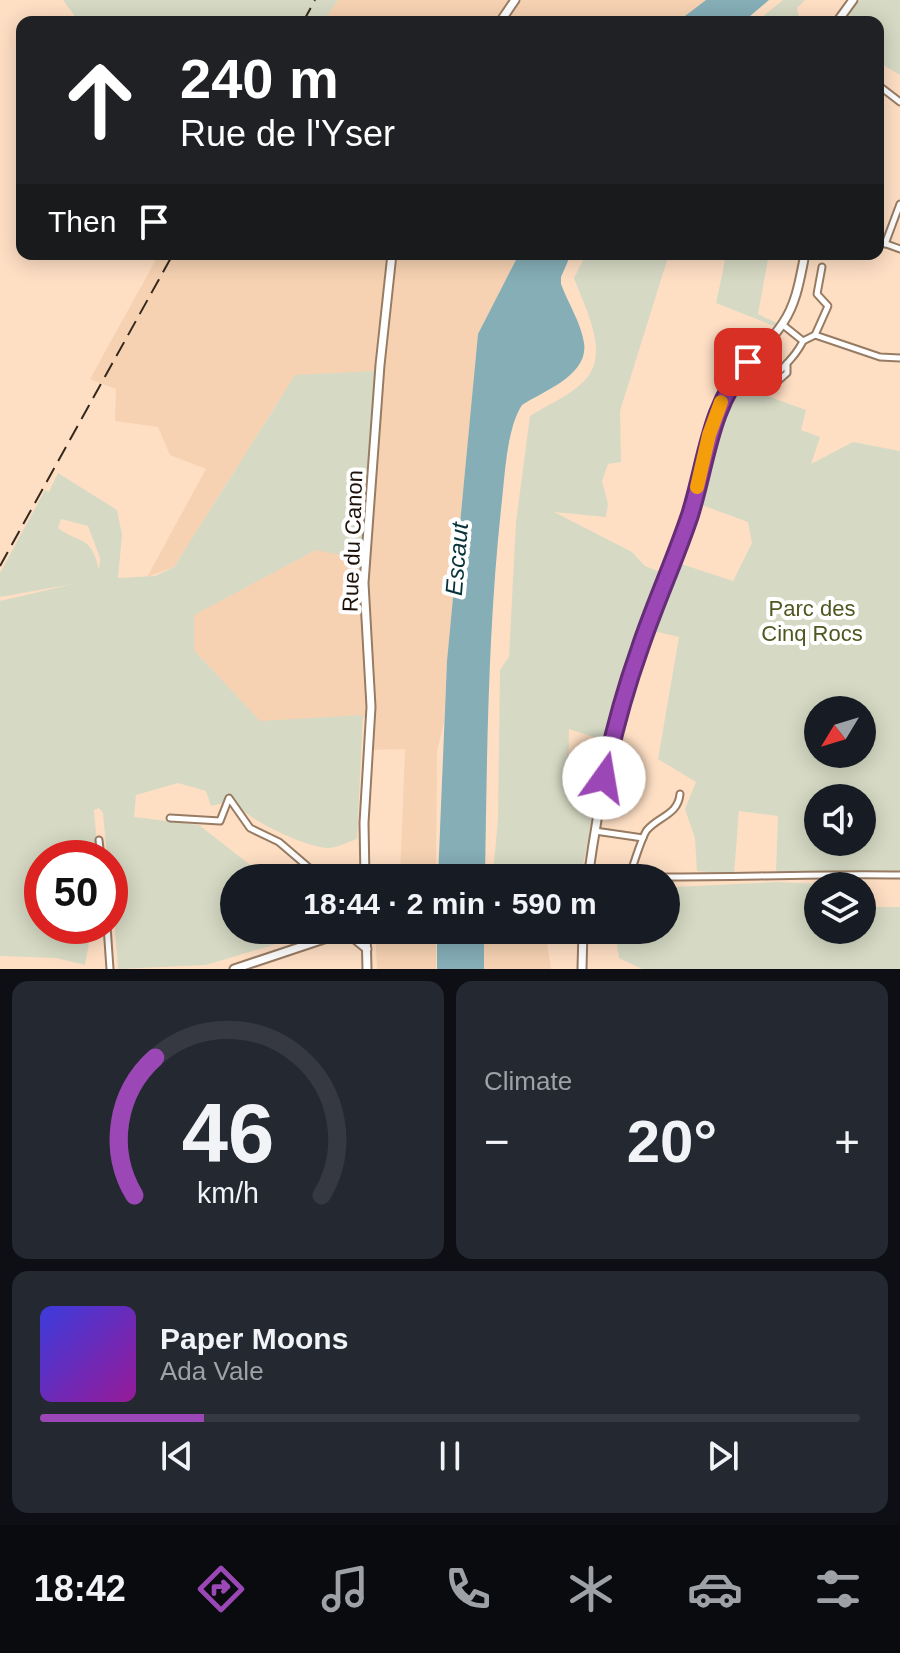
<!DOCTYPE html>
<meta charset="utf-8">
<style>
:root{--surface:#171b24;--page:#242831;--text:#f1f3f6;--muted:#9ea1a6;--line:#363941;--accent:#9b47b5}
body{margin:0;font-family:Arial,sans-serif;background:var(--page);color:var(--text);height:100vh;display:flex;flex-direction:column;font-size:30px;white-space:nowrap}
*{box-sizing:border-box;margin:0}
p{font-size:26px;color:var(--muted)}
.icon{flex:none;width:44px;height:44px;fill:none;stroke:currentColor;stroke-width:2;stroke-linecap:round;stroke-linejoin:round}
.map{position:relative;height:969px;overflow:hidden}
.side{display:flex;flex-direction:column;gap:12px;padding:12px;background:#0d0f14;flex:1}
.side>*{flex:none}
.banner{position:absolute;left:16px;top:16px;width:868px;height:244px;border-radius:16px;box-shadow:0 4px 20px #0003;background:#202124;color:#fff;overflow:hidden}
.needle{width:52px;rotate:232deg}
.controls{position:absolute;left:804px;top:696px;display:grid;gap:16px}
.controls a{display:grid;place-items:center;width:72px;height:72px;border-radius:50%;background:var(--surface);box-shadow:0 4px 20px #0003;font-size:40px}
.speed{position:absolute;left:24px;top:840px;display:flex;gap:16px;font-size:40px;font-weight:700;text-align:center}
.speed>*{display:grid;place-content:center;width:104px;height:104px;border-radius:50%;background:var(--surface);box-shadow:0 4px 20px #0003;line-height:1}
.speed .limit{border:12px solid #d22;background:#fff;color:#111}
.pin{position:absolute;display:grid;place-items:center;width:68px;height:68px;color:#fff;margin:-34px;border-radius:16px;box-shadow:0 4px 12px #0006}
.me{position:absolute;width:88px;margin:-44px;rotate:13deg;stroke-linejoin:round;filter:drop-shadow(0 0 6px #0008)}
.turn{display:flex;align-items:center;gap:28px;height:168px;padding:0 32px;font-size:36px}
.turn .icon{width:104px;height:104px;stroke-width:2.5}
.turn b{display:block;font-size:56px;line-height:68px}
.then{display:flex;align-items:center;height:76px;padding:0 32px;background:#0003;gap:16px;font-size:30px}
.big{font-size:60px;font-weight:800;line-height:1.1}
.side .tile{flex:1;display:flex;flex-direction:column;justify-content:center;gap:12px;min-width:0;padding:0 28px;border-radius:16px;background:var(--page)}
.side .dial{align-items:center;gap:0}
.dial svg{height:208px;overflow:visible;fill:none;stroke:var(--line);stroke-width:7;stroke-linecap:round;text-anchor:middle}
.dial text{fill:var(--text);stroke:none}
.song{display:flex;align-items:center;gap:24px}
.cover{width:96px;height:96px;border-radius:12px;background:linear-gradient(135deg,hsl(240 70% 55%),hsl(300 70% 35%))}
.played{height:8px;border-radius:4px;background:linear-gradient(90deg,var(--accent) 20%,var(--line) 20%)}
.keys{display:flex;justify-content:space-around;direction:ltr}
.heat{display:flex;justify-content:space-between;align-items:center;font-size:44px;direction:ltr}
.side .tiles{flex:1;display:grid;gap:12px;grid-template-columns:1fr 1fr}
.tile:last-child{grid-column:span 2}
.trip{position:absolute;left:220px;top:864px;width:460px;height:80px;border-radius:40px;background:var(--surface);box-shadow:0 4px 20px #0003;font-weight:800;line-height:80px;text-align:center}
.tabs{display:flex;height:128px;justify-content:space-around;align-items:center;background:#090b0e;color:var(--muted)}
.tabs .icon{width:56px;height:56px}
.tabs .active{color:var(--accent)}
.tabs b{font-size:36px;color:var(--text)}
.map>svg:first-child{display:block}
.built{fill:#f6d2b2}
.green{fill:#d6dac4;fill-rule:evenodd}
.water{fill:#85aeb7}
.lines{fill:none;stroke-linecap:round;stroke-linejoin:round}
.minor-casing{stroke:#977b63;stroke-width:9}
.secondary-casing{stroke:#977b63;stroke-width:11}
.minor{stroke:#fff;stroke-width:5}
.secondary{stroke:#fff;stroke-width:7}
.rail{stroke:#35281d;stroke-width:2;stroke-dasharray:16 8;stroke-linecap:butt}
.route-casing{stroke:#652e76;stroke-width:20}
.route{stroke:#9b47b5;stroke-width:14}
.slow{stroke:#f59e0b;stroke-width:14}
.labels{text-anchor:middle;stroke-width:8;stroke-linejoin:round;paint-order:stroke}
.street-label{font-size:22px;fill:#1e130a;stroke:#fff}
.park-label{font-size:22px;fill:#505721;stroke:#fff}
.water-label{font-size:24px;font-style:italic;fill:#083239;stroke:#fff}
</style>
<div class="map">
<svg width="900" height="969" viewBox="0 0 900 969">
<rect width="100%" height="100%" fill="#fedfc4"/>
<g class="built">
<polygon points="336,0 706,0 677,22 322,22"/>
<polygon points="159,254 519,254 478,334 447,661 444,722 437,751 436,878 400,878 405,749 373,750 374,717 260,722 194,650 194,614 316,550 295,375 174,567 147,577 206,469 170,455 158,427 115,421 116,389 90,379"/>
<polygon points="375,930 436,930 436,969 377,969"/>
<polygon points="484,930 545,930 551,969 484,969"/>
</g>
<g class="green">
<polygon points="63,0 338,0 323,22 79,22"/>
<polygon points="783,0 805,0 797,8 800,22 756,22"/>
<polygon points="860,0 900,0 900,75 878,62 878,22 843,22"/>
<path d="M 586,254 L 669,254 L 620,411 L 621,462 L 608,464 L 602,481 L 608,504 L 606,517 L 554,512 L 632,552 L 645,566 L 665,574 L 609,742 L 569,729 L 568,794 L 598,794 L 580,878 L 501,878 L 493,873 L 498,819 L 500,670 L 509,657 L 516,522 L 530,416 C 547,405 569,396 583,382 C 612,355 585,309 574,278 Z"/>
<polygon points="722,254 753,254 768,259 758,314 777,323 774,326 716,303 726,256"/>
<path d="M 375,371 L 362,559 L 316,550 L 194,615 L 194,650 L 260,721 L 363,715 L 357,839 C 348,842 335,849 326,848 C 301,845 244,818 229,798 L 223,803 L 211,806 L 206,791 L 178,783 L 136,795 L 134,817 L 199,825 L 254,868 L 299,878 L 234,878 L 234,930 L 297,930 L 296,938 L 206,965 L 118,969 L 110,858 L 107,858 L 103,813 L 99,808 L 94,810 L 98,858 L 42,858 L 42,926 L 92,926 L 85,965 L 56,958 L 0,956 L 0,601 L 73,584 L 0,597 L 0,573 L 45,490 L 49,492 L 58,473 L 117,510 L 122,535 L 118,578 L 155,576 L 174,567 L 295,375 ZM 61,519 L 88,526 L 100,558 L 99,570 C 91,535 82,545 58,528 Z"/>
<path d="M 734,384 L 806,410 L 801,430 L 820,437 L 811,464 L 853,442 L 900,451 L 900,872 L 776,872 L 778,816 L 739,811 L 734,874 L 697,871 L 695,838 L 685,809 L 696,782 L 658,759 L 679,637 L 649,630 L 672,561 L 733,581 L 752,543 L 748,522 L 699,504 L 715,435 ZM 818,710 L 862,710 L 862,754 L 818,754 ZM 818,798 L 862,798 L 862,842 L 818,842 Z"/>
<polygon points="778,882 821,884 818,886 818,930 862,930 862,907 900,907 900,969 642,969 619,958 615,930 666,930 666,916 673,887"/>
</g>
<g class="water">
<polygon points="706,0 769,0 743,22 677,22"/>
<path d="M 519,254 L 571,254 L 561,277 L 561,284 C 568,303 581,323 584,343 C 589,375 544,391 522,405 C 507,428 505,473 502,500 C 488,626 487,752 485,878 L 438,878 L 447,661 L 478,334 Z"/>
<rect x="437" y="930" width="47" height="39"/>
</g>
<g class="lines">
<g class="minor-casing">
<g id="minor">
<polyline points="878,85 900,102"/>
<polyline points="878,241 900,249"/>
<polyline points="885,244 900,204"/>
<polyline points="783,325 803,341 815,335 880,357 900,358"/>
<polyline points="815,335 828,306 817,294 822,267"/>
<path d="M 787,363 L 787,373 L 768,390 L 766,385 C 779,371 795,358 803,341"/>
<polyline points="170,818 220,821 229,798 250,828 279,842 314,872 329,873 365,869"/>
<polyline points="595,831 643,838"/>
<polyline points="99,840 101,858"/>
<path d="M 588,876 C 692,880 796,873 900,875"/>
<path d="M 629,878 C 632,869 642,836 647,830 C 659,816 678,815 680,794"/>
<polyline points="107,926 110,969"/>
</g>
</g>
<g class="secondary-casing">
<g id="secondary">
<polyline points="500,22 515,0"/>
<polyline points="837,22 853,0"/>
<polyline points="365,878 364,823 371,707 364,583 380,365 392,254"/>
<path d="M 588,878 C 597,814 608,750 627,687 C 645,629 671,574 690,516 C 701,481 704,443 717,410 C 733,372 762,355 783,323 C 797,302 800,278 805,254"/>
<polyline points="366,930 367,969"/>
<polyline points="345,931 367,949"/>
<polyline points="234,969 351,930"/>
<polyline points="582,969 583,930"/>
</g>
</g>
<use href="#minor" class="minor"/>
<use href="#secondary" class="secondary"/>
<g class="rail">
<polyline points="303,22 315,0"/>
<polyline points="0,566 173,254"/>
</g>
</g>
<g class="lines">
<g class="route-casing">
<path id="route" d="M 604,778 C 613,734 625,690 640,648 C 655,603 675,560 690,515 C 707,461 709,407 748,362"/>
</g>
<use href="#route" class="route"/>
<polyline class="slow" points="697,487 709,435 721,402"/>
</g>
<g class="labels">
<g class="street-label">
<text transform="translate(352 541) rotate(-88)" y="8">Rue du Canon</text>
</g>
<g class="park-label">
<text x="812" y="616">Parc des<tspan x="812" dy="25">Cinq Rocs</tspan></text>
</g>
<g class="water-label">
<text transform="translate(457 559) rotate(-85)" y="8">Escaut</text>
</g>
</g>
</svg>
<div class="controls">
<a><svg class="needle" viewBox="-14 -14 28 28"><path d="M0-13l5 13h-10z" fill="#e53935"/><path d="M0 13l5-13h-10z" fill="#9ea1a6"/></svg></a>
<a><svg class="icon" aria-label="sound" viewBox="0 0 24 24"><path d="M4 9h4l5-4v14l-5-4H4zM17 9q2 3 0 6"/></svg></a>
<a><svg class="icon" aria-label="layers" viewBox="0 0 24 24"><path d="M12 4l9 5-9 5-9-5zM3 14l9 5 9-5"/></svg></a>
</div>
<div class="speed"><div class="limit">50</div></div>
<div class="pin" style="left:748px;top:362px;background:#d93025"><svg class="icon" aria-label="arrive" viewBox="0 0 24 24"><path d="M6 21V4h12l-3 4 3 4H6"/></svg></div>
<svg class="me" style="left:604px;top:778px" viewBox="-20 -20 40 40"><circle r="19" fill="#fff"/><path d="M0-13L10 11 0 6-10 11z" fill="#9b47b5"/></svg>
<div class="trip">18:44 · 2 min · 590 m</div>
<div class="banner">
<div class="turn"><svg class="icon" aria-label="ahead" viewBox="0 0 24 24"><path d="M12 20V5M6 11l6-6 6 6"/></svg><div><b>240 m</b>Rue de l'Yser</div></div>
<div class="then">Then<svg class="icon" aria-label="arrive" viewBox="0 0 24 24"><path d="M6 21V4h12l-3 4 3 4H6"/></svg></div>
</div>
</div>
<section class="side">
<div class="tiles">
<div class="tile dial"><svg viewBox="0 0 100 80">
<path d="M14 69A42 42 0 1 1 86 69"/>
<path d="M14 69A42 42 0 0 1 22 16" stroke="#9b47b5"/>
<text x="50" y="56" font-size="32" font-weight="700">46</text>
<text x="50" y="72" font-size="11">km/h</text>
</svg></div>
<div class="tile"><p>Climate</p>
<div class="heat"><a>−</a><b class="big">20°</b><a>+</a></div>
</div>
<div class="tile">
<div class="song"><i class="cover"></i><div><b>Paper Moons</b><p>Ada Vale</p></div></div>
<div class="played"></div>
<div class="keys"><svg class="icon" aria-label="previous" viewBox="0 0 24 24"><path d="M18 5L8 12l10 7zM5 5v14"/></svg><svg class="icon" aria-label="pause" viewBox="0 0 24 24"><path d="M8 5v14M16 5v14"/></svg><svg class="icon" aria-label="next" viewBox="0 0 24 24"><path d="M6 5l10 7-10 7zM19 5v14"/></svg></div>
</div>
</div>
</section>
<nav class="tabs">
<b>18:42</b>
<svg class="icon active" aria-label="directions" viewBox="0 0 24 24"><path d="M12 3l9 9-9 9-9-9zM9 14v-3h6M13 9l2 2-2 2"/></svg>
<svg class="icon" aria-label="music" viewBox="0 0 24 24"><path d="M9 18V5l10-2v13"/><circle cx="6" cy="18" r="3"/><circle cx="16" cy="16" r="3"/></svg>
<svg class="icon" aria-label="phone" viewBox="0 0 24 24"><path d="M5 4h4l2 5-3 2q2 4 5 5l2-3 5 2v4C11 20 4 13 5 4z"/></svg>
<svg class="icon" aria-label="climate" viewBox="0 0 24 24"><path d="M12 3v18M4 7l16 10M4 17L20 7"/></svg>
<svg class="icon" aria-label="car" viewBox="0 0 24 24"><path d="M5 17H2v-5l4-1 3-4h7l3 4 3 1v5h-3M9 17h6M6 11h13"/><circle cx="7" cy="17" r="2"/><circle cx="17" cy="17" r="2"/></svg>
<svg class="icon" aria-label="filters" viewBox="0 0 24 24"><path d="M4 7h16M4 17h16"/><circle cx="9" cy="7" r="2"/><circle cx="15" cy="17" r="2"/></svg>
</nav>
